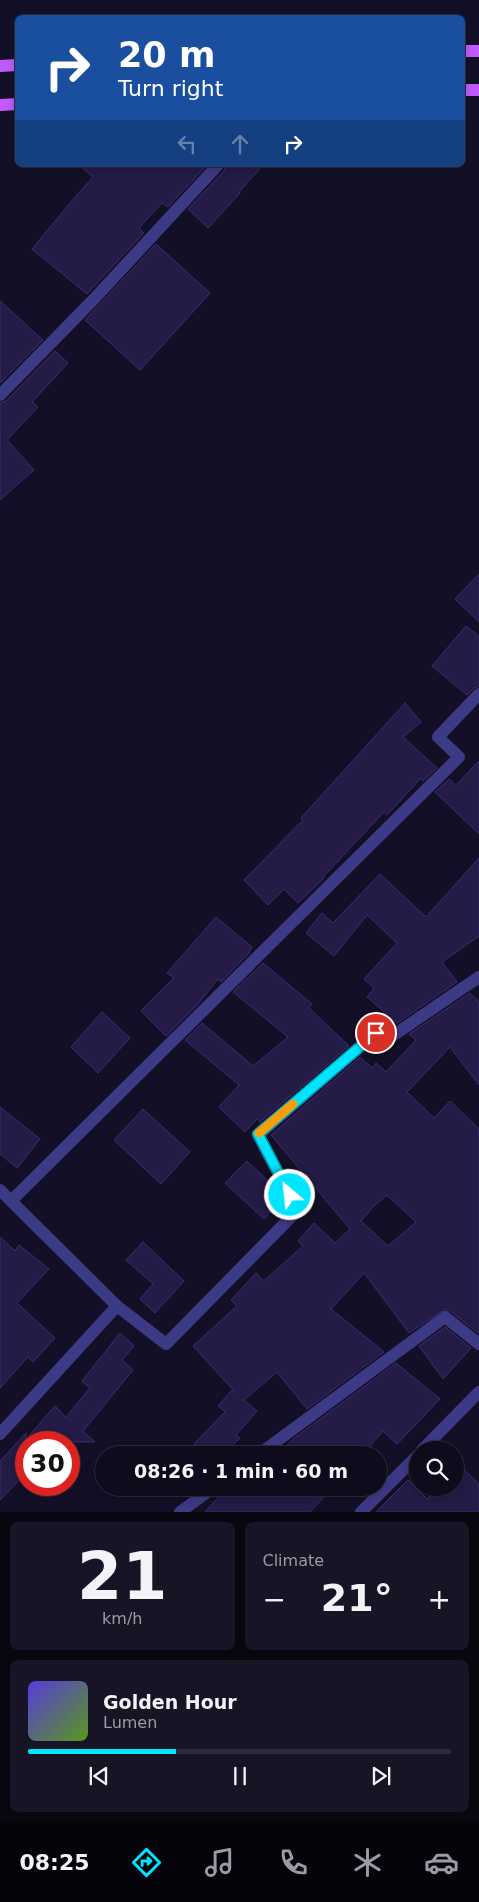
<!DOCTYPE html>
<meta charset="utf-8">
<style>
:root{--surface:#0e0b1c;--page:#171425;--text:#f1f3f6;--muted:#9b9ba3;--line:#2e2b3b;--accent:#00e5ff}
body{margin:0;font-family:"DejaVu Sans",sans-serif;background:var(--page);color:var(--text);height:100vh;display:flex;flex-direction:column;font-size:19px;white-space:nowrap}
*{box-sizing:border-box;margin:0}
p{font-size:16px;color:var(--muted)}
.icon{flex:none;width:28px;height:28px;fill:none;stroke:currentColor;stroke-width:2;stroke-linecap:round;stroke-linejoin:round}
.map{position:relative;height:1512px;overflow:hidden}
.side{display:flex;flex-direction:column;gap:10px;padding:10px;background:#08060f;flex:1}
.side>*{flex:none}
.hud{position:absolute;left:15px;top:15px;width:450px;height:152px;border-radius:8px;box-shadow:0 2px 12px #0003,0 0 0 1px var(--line);background:#1a4fa0;color:#fff;overflow:hidden}
.fabs{position:absolute;left:409px;top:1441px;display:grid;gap:10px}
.fabs a{display:grid;place-items:center;width:55px;height:55px;border-radius:50%;background:var(--surface);box-shadow:0 2px 12px #0003,0 0 0 1px var(--line);font-size:25px}
.speed{position:absolute;left:15px;top:1431px;display:flex;gap:10px;font-size:25px;font-weight:700;text-align:center}
.speed>*{display:grid;place-content:center;width:65px;height:65px;border-radius:50%;background:var(--surface);box-shadow:0 2px 12px #0003,0 0 0 1px var(--line);line-height:1}
.speed .limit{border:8px solid #d22;background:#fff;color:#111}
.pin{position:absolute;display:grid;place-items:center;width:42px;height:42px;color:#fff;margin:-21px;border:2px solid #fff;border-radius:50%;box-shadow:0 1px 5px #0007}
.me{position:absolute;width:55px;margin:-28px;rotate:332deg;stroke-linejoin:round;filter:drop-shadow(0 0 4px #0008)}
.turn{display:flex;align-items:center;gap:18px;height:105px;padding:0 20px;font-size:22px}
.turn .icon{width:65px;height:65px;stroke-width:2.5}
.turn b{display:block;font-size:35px;line-height:42px}
.lanes{display:flex;align-items:center;height:48px;padding:0 20px;background:#0003;justify-content:center;gap:25px;direction:ltr}
.lanes .off{opacity:.35}
.big{font-size:38px;font-weight:800;line-height:1.1}
.side .card{flex:1;display:flex;flex-direction:column;justify-content:center;gap:8px;min-width:0;padding:0 18px;border-radius:8px;background:var(--page)}
.side .dial{align-items:center;gap:0}
.dial b{font-size:65px;line-height:1}
.song{display:flex;align-items:center;gap:15px}
.cover{width:60px;height:60px;border-radius:8px;background:linear-gradient(135deg,hsl(250 70% 55%),hsl(90 70% 35%))}
.played{height:5px;border-radius:2px;background:linear-gradient(90deg,var(--accent) 35%,var(--line) 35%)}
.keys{display:flex;justify-content:space-around;direction:ltr}
.heat{display:flex;justify-content:space-between;align-items:center;font-size:28px;direction:ltr}
.side .tiles{flex:1;display:grid;gap:10px;grid-template-columns:1fr 1fr}
.card:last-child{grid-column:span 2}
.trip{position:absolute;left:95px;top:1446px;width:292px;height:50px;border-radius:25px;background:var(--surface);box-shadow:0 2px 12px #0003,0 0 0 1px var(--line);font-weight:800;line-height:50px;text-align:center}
.tabs{display:flex;height:80px;justify-content:space-around;align-items:center;background:#06040b;color:var(--muted)}
.tabs .icon{width:35px;height:35px}
.tabs .selected{color:var(--accent)}
.tabs b{font-size:22px;color:var(--text)}
.map>svg:first-child{display:block}
.building{fill:#241b47;stroke:#3b2d73;fill-rule:evenodd}
.lines{fill:none;stroke-linecap:round;stroke-linejoin:round}
.minor{stroke:#3d3a85;stroke-width:12}
.major{stroke:#c25bff;stroke-width:12}
.route-casing{stroke:#0095a6;stroke-width:12}
.route{stroke:#00e5ff;stroke-width:9}
.slow{stroke:#f59e0b;stroke-width:9}
</style>
<div class="map">
<svg width="479" height="1512" viewBox="0 0 479 1512">
<rect width="100%" height="100%" fill="#130f26"/>
<g class="building">
<polygon points="79,165 207,165 168,207 162,203 139,228 144,233 87,294 32,249 76,196 93,177"/>
<polygon points="226,165 263,165 239,192 240,193 208,228 188,209 224,171"/>
<polygon points="156,244 210,293 140,370 85,320"/>
<polygon points="0,301 43,340 0,383"/>
<polygon points="55,351 68,363 32,402 38,407 7,440 34,470 0,500 0,403 6,401"/>
<polygon points="479,574 479,622 455,599"/>
<polygon points="466,626 479,636 479,686 474,688 467,695 432,666"/>
<polygon points="405,703 421,722 403,737 437,768 423,781 421,778 387,815 384,812 323,877 324,878 298,903 284,889 268,905 244,880 303,820 301,818"/>
<polygon points="479,761 479,834 435,792 449,779 456,785"/>
<polygon points="479,858 479,936 442,962 457,982 397,1023 367,997 374,988 364,979 397,943 367,915 334,956 306,933 322,913 333,923 380,874 426,917"/>
<polygon points="216,917 252,947 249,951 250,952 221,982 218,979 197,1005 166,1036 141,1011 174,978 167,973"/>
<polygon points="263,963 312,1004 309,1008 349,1046 260,1122 257,1119 245,1132 219,1107 239,1085 185,1040 202,1023 253,1066 288,1037 233,992"/>
<path d="M 470,993 L 479,1002 L 479,1085 L 450,1047 L 407,1092 L 434,1118 L 450,1101 L 479,1129 L 479,1334 L 450,1311 L 445,1309 L 409,1333 L 364,1273 L 331,1309 L 384,1352 L 307,1409 L 277,1372 L 244,1400 L 257,1411 L 236,1435 L 240,1438 L 223,1455 L 206,1455 L 194,1444 L 225,1412 L 218,1406 L 232,1390 L 236,1393 L 193,1346 L 237,1306 L 231,1300 L 256,1273 L 264,1281 L 303,1246 L 298,1241 L 314,1223 L 335,1243 L 350,1229 L 271,1135 L 360,1057 L 372,1068 L 376,1063 L 386,1072 L 416,1040 L 409,1034 ZM 387,1195 L 416,1222 L 388,1246 L 361,1221 L 374,1206 Z"/>
<polygon points="102,1012 130,1038 98,1073 71,1047"/>
<polygon points="0,1107 40,1139 17,1168 0,1154"/>
<polygon points="143,1109 190,1152 161,1184 114,1140"/>
<polygon points="247,1161 278,1190 283,1199 264,1219 225,1183"/>
<polygon points="0,1237 15,1251 19,1245 49,1269 17,1303 55,1338 33,1362 28,1357 0,1388"/>
<polygon points="143,1242 184,1281 155,1313 140,1299 153,1284 126,1260"/>
<polygon points="445,1327 471,1348 443,1379 419,1346"/>
<polygon points="120,1333 134,1346 122,1360 133,1370 83,1431 95,1442 26,1442 26,1473 0,1500 0,1461 26,1433 26,1439 55,1406 66,1417 90,1388 82,1381"/>
<polygon points="396,1363 440,1399 397,1444 383,1431 362,1455 279,1455 293,1439"/>
<polygon points="455,1461 479,1484 479,1512 376,1512 408,1480 427,1499 438,1488 455,1488"/>
<polygon points="227,1488 332,1488 310,1512 205,1512"/>
</g>
<g class="lines">
<g class="minor">
<polyline points="0,395 94,299 218,165"/>
<polyline points="0,1190 117,1306 0,1434"/>
<polyline points="11,1201 459,757 438,737 479,694"/>
<polyline points="117,1306 166,1344 298,1210 258,1135 376,1033 382,1043 479,977"/>
<polyline points="422,1450 479,1392"/>
<polyline points="258,1455 445,1317 479,1344"/>
<polyline points="180,1512 213,1488"/>
<polyline points="361,1512 418,1455"/>
</g>
<g class="major">
<polyline points="462,51 479,51"/>
<polyline points="0,66 18,65"/>
<polyline points="462,90 479,90"/>
<polyline points="0,105 18,104"/>
</g>
</g>
<g class="lines">
<g class="route-casing">
<polyline id="route" points="290,1195 258,1134 376,1033"/>
</g>
<use href="#route" class="route"/>
<polyline class="slow" points="259,1133 293,1104"/>
</g>
</svg>
<div class="fabs">
<a><svg class="icon" aria-label="search" viewBox="0 0 24 24"><circle cx="10" cy="10" r="6"/><path d="M15 15l6 6"/></svg></a>
</div>
<div class="speed"><div class="limit">30</div></div>
<div class="pin" style="left:376px;top:1033px;background:#d93025"><svg class="icon" aria-label="arrive" viewBox="0 0 24 24"><path d="M6 21V4h12l-3 4 3 4H6"/></svg></div>
<svg class="me" style="left:290px;top:1195px" viewBox="-20 -20 40 40"><circle r="17" fill="#00e5ff" stroke="#fff" stroke-width="3"/><path d="M0-11L8 9 0 5-8 9z" fill="#fff"/></svg>
<div class="trip">08:26 · 1 min · 60 m</div>
<div class="hud">
<div class="turn"><svg class="icon" aria-label="right" viewBox="0 0 24 24"><path d="M7 20v-9h11M14 6l5 5-5 5"/></svg><div><b>20 m</b>Turn right</div></div>
<div class="lanes"><svg class="icon off" aria-label="left" viewBox="0 0 24 24"><path d="M17 20v-9H6M10 6l-5 5 5 5"/></svg><svg class="icon off" aria-label="ahead" viewBox="0 0 24 24"><path d="M12 20V5M6 11l6-6 6 6"/></svg><svg class="icon" aria-label="right" viewBox="0 0 24 24"><path d="M7 20v-9h11M14 6l5 5-5 5"/></svg></div>
</div>
</div>
<section class="side">
<div class="tiles">
<div class="card dial"><b>21</b><p>km/h</p></div>
<div class="card"><p>Climate</p>
<div class="heat"><a>−</a><b class="big">21°</b><a>+</a></div>
</div>
<div class="card">
<div class="song"><i class="cover"></i><div><b>Golden Hour</b><p>Lumen</p></div></div>
<div class="played"></div>
<div class="keys"><svg class="icon" aria-label="previous" viewBox="0 0 24 24"><path d="M18 5L8 12l10 7zM5 5v14"/></svg><svg class="icon" aria-label="pause" viewBox="0 0 24 24"><path d="M8 5v14M16 5v14"/></svg><svg class="icon" aria-label="next" viewBox="0 0 24 24"><path d="M6 5l10 7-10 7zM19 5v14"/></svg></div>
</div>
</div>
</section>
<nav class="tabs">
<b>08:25</b>
<svg class="icon selected" aria-label="directions" viewBox="0 0 24 24"><path d="M12 3l9 9-9 9-9-9zM9 14v-3h6M13 9l2 2-2 2"/></svg>
<svg class="icon" aria-label="music" viewBox="0 0 24 24"><path d="M9 18V5l10-2v13"/><circle cx="6" cy="18" r="3"/><circle cx="16" cy="16" r="3"/></svg>
<svg class="icon" aria-label="phone" viewBox="0 0 24 24"><path d="M5 4h4l2 5-3 2q2 4 5 5l2-3 5 2v4C11 20 4 13 5 4z"/></svg>
<svg class="icon" aria-label="climate" viewBox="0 0 24 24"><path d="M12 3v18M4 7l16 10M4 17L20 7"/></svg>
<svg class="icon" aria-label="car" viewBox="0 0 24 24"><path d="M5 17H2v-5l4-1 3-4h7l3 4 3 1v5h-3M9 17h6M6 11h13"/><circle cx="7" cy="17" r="2"/><circle cx="17" cy="17" r="2"/></svg>
</nav>
